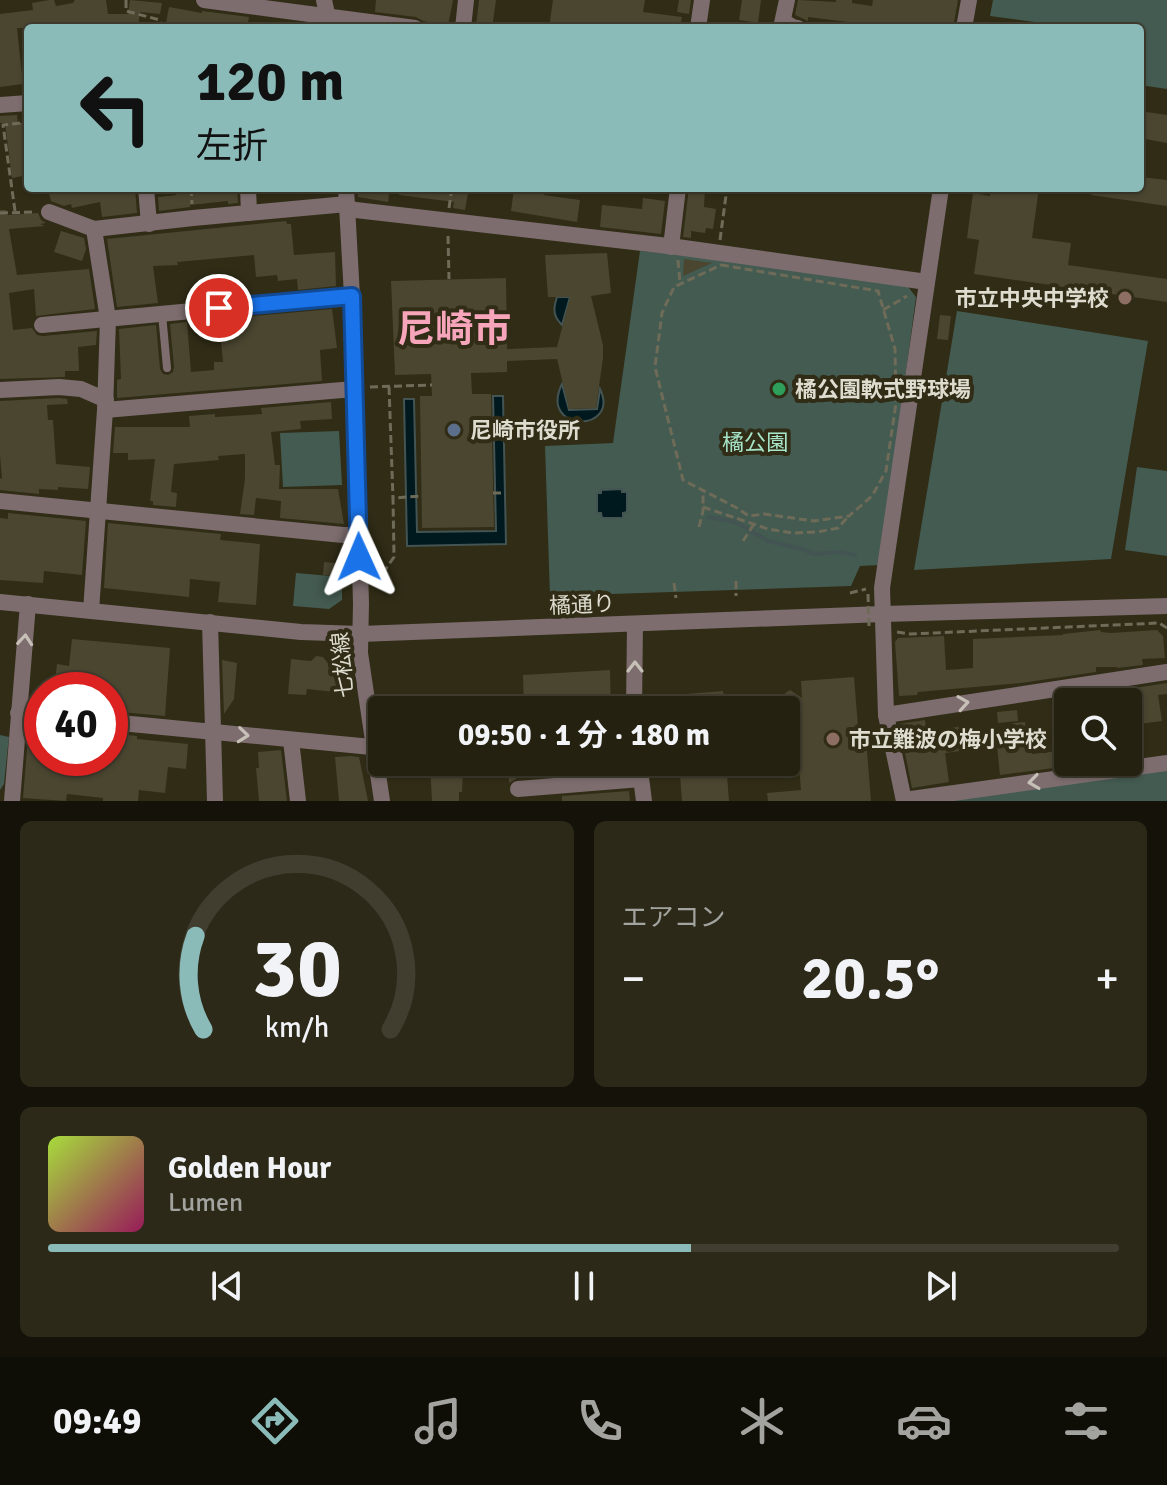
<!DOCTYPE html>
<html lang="ja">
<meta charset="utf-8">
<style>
:root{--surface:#242110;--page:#2c2919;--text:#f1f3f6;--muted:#a3a39f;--line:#413e30;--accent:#8bbbb9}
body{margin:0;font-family:Signika,"Noto Sans JP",sans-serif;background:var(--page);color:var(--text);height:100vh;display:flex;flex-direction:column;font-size:30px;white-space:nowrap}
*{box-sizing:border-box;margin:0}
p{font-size:26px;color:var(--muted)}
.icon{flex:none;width:44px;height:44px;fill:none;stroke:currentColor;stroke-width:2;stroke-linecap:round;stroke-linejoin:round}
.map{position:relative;height:801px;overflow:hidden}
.side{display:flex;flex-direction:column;gap:20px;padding:20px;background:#141209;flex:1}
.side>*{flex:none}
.guide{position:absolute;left:24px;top:24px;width:1120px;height:168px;border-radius:8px;box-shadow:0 2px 6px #0004,0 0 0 2px var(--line);background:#8bbbb9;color:#111;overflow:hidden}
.fabs{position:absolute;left:1054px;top:688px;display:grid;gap:16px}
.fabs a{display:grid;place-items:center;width:88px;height:88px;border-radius:8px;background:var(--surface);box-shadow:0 2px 6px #0004,0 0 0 2px var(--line);font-size:40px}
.speed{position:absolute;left:24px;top:672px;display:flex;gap:16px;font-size:40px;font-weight:700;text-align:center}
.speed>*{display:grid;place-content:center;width:104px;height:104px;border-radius:50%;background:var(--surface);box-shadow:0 2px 6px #0004,0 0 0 2px var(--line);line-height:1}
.speed .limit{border:12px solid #d22;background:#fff;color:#111}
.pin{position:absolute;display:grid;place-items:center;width:68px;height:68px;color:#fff;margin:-34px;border:4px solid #fff;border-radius:50%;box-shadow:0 2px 8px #0007}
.me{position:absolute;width:88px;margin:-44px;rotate:359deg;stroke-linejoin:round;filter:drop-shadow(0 0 6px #0008)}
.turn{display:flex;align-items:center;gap:28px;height:168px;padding:0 40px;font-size:36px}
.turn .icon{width:104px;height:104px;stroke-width:2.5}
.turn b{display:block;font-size:56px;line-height:68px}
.big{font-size:60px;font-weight:700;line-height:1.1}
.side .card{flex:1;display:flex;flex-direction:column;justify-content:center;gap:12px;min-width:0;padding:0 28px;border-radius:12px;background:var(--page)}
.side .dial{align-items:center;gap:0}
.dial svg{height:208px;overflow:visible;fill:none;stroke:var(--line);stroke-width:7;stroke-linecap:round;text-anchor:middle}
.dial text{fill:var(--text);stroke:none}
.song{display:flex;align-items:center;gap:24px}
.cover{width:96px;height:96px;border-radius:12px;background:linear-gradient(135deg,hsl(80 70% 55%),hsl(330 70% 35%))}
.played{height:8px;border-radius:4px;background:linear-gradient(90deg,var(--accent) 60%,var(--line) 60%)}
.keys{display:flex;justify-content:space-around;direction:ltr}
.heat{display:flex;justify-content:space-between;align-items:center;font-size:44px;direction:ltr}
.side .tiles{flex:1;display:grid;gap:20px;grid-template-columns:1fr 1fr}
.card:last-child{grid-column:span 2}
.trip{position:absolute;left:368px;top:696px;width:432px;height:80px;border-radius:8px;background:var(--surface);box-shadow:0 2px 6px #0004,0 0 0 2px var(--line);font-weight:700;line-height:80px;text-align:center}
.dock{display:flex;height:128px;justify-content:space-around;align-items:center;background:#0e0d06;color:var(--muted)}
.dock .icon{width:56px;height:56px}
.dock .on{color:var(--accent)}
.dock b{font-size:36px;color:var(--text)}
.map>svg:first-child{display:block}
.green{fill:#445b51}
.water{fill:#00191e;stroke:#435453;stroke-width:2}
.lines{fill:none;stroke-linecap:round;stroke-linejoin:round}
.stream{stroke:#435453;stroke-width:4}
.building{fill:#4a4630}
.path{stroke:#6e6b58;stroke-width:3;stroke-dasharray:8 4;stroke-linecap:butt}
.service{stroke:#7d6d6f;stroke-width:8}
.minor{stroke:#7d6d6f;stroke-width:16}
.tertiary{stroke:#7d6d6f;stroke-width:16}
.path-bridge{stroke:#6e6b58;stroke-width:3;stroke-dasharray:8 4;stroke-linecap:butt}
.oneway{stroke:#c6c0b7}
.route-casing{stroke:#114b97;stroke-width:20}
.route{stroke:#1a73e8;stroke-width:14}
.education-dot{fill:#8d6e63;stroke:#302c16;stroke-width:3}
.leisure-dot{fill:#2e9e5b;stroke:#302c16;stroke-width:3}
.service-dot{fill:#5c6f8a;stroke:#302c16;stroke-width:3}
.labels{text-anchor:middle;stroke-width:8;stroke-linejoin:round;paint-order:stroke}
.poi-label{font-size:22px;font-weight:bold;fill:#dedccf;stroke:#302c16;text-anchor:start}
.park-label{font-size:22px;fill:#a6e5c9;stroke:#302c16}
.street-label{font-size:22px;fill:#dedccf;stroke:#302c16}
.town-label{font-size:38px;font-weight:bold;fill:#f7a5bb;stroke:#302c16}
</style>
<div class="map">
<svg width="1167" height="801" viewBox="0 0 1167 801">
<rect width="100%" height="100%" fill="#302c16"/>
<g class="green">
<polygon points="993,0 1167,0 1167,89 1140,85 1140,28 1078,28 990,16"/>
<polygon points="640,251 677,254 906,284 916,297 880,565 860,566 851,586 550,596 545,446 613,443"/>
<polygon points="957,311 1148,341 1111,559 914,570"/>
<polygon points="339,431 342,485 283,487 280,433"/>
<polygon points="1137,467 1167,471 1167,556 1125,550"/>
<polygon points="296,573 342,577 342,600 329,609 293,606"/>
<polygon points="0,735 9,737 4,784 0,790"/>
<polygon points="1167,770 1167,801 943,801"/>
</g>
<g class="water">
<path d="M 557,297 L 570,297 L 562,325 C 553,316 553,309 557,297 Z"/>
<path d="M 562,384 L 569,410 L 597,409 L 600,389 C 621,433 538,433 562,384 Z"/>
<polygon points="493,396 503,396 506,544 407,546 404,399 414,399 417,532 496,531"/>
<polygon points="622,489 622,492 627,492 627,512 623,513 623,518 602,518 601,513 597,513 597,493 601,493 601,490"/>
</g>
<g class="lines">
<polyline class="stream" points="709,517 736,522 768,541 802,549 814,554 840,552 855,555"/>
</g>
<g class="building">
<polygon points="49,0 54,0 56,6 73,3 75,0 106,0 108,14 128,14 130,0 162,3 160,14 140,12 138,28 17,28 23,84 0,87 0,14 33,10 32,3"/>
<polygon points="376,0 453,0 448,26 423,21 416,17 375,12"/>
<polygon points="479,0 496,0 492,28 476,26"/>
<polygon points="553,0 645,0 643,12 682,17 680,28 549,28"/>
<polygon points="679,0 691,0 689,14 677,12"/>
<polygon points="742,0 761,0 758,23 739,20"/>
<polygon points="798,0 836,2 836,0 852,0 852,3 872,6 873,0 958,0 953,28 895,28 808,17 808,21 806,20 795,15"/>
<polygon points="169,7 202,13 202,11 249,17 247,28 165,28"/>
<polygon points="1140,111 1167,115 1167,143 1140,138"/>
<polygon points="17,115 18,124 28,123 28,175 12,178 5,123 0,123 0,116"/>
<polygon points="1140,177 1167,180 1167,206 1091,195 1092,188 1140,188"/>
<polygon points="92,188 135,188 137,213 102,217 100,202 72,208 71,204 64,206 51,201 49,193 63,190 64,194"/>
<polygon points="176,188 237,188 238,203 228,204 228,201 190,205 190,207 159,211 158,197 176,195"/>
<polygon points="357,188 390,188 388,202 358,197"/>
<polygon points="400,188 469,188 465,210 453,208 454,202 399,195"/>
<polygon points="514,188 545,188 544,195 580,200 577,222 511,211"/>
<polygon points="689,188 705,188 704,207 716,209 713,229 706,228 705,233 691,231 691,238 683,237"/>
<polygon points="991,188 1002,190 1002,188 1039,188 1032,238 1071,243 1068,265 1167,279 1167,302 974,274 979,240 967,238 973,193 990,196"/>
<polygon points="643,198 665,201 661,234 600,227 602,205 642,209"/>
<polygon points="0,210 6,210 7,215 38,213 41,220 46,223 40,224 45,226 9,229 17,275 89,269 95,309 36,316 34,289 9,293 13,330 32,328 37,335 43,336 97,331 96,345 78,347 79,371 65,371 65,377 0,379"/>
<polygon points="286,221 287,224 291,224 294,255 335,252 336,286 298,290 297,279 278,281 277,275 256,277 254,255 177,262 178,265 153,266 158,303 117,307 107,239"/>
<polygon points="61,231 84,238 86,249 82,261 54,252"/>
<polygon points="607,253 611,293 591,296 603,345 603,358 596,408 569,409 557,359 507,361 507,372 471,373 472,394 491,394 494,527 422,528 420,396 432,396 431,374 395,375 391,281 506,278 507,349 557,347 570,297 548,297 545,255"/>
<polygon points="684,259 712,263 683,276"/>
<polygon points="332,309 337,348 320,350 322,381 117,398 117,380 121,379 119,329 156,325 160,369 163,374 168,375 173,372 174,367 170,324 187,322 191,372 214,370 214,362 223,362 219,319"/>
<polygon points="940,315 951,316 948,340 937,339"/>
<polygon points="59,398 67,399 68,404 47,405 48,420 53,420 56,464 90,467 88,489 58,487 58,490 39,489 39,494 0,490 0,478 2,479 0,455 0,401"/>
<polygon points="331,402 332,419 300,421 301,429 271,432 275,465 280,465 279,489 338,489 344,524 280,518 281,501 256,498 254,515 240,514 245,479 245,454 218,456 219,460 174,464 171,492 177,493 176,507 153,505 153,501 150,501 155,459 128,460 128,453 113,453 115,427 190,427 189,416 215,414 215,417 262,414 261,408"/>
<polygon points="8,513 86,521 82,575 44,571 43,583 0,580 0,518 8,519"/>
<polygon points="108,523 221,534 220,540 260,544 256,605 218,602 220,582 190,579 189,597 104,588"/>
<polygon points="324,562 345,564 344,577 323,575"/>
<polygon points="1100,630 1101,632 1111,633 1157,630 1163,636 1165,658 1142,659 1143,665 1117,668 1117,667 1096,667 1096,672 1021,683 918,692 917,695 899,696 895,642 898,638 944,636 946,670 973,668 973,639 1063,635 1063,634"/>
<polygon points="72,639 170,648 165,716 110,711 110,690 54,690 57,664 69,666"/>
<polygon points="316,656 323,657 330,666 339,658 348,660 345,693 307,689 306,695 288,694 291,659 311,661"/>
<polygon points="222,660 237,663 234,699 224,714"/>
<polygon points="610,670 611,710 524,710 523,675"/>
<polygon points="854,677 860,751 867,751 871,801 768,801 767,793 801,790 797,743 786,743 786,710 784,710 784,694 790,690 802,698 801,681"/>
<polygon points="1167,683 1167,694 1158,695 1162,721 1139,724 1138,717 1128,718 1128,702 1089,702 1088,695"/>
<polygon points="723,691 726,710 674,710 673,695"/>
<polygon points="1017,710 1018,721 998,723 997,712"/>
<polygon points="925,720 928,739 951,736 950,728 964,726 968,750 945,753 949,782 912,788 899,724"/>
<polygon points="1025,722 1027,741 1031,741 1032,754 1068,750 1068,766 1000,775 997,746 1015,744 1013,723"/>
<polygon points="29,725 42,727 42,758 110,758 110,733 137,736 137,739 188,744 186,769 168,767 165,793 139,790 138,801 103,801 103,798 67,794 66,801 23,798"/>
<polygon points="281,750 287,801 259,801 256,768 259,768 258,752"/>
<polygon points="351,756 359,757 368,801 339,801 335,757"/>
<polygon points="434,762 467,762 468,772 463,773 462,792 459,792 459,801 432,801 430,764 434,764"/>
<polygon points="508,762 627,762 627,769 517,778 509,783"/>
<polygon points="679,762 726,762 729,801 682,801"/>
<polygon points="629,791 630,801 562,801 562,796"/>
</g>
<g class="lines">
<g class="path">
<polyline points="126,0 126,11 160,20 161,28"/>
<polyline points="191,188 192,204"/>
<polyline points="449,208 452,188"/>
<polyline points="15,211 3,125 20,123 20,119"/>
<polyline points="0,213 36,212"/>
<polyline points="448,236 449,279"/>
<polyline points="720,240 727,188"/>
<polyline points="678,260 680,284"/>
<polygon points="721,265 878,291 895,349 896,403 886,471 872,496 849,516 814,521 764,514 749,516 737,508 683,480 655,367 662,313 674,287"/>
<polyline points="883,310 907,296"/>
<polyline points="370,387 432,385"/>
<polyline points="389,387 393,498"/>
<polyline points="493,493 505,493"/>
<polyline points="703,507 768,529 792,533 817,532 838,528 847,518"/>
<polyline points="699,527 703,511 703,491"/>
<polyline points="743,541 754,524"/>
<polyline points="736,581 736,596"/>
<polyline points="376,583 394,557 393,498 422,496"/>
<polyline points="674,583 676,598"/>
<polyline points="850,593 866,589"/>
<polyline points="897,632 910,634 1159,623 1167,628"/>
<polyline points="30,740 42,742"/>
</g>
<polyline class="service" points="162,314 167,368"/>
<g class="minor">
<polyline points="204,0 415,28"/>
<polyline points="783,21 793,27 798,28"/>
<polyline points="463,28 466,0"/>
<polyline points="698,28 702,0"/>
<polyline points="781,28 787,0"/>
<polyline points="964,28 969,0"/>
<polyline points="0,105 28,103"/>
<polyline points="146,188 149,224"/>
<polyline points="248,188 249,213"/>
<polyline points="347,209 677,247 927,282"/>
<polyline points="49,212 94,229 193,218 347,204"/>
<polyline points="671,247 678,188"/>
<polyline points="42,325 352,296"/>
<polyline points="0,390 59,387 81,389 106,400"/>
<polyline points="105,410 354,389"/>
<polyline points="0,501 343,535 359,535"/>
<polyline points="91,611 105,410 108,319 94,229"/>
<polyline points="210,622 215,801"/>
<polyline points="634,710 635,624"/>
<polyline points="18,713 42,716"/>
<polyline points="886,715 1167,672"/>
<polyline points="110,722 382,748"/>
<polyline points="291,740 298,801"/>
<polyline points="639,762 644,801"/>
<polyline points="518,789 641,779"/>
<polyline points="904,800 1167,763"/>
<polyline points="12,801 28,604"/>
<polyline points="904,801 886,715 882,588 941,188"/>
</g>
<g class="tertiary">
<polyline points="324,0 330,28"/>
<polyline points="346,188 352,296 361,603 360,653 382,801"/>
<polyline points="0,602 301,632 360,634 883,614 1167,606"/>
</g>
<polyline class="path-bridge" points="868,594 869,626"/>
</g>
<defs><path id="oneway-chevron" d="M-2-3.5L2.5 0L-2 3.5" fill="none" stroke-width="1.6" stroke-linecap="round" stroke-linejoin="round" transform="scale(2)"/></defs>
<g class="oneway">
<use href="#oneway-chevron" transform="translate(25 640) rotate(-85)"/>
<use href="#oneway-chevron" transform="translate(635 667) rotate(-90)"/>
<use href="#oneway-chevron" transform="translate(963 703) rotate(-9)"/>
<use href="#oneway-chevron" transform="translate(243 735) rotate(6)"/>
<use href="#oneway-chevron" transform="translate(1034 782) rotate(172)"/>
</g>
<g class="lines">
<g class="route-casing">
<polyline id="route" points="219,308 352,296 359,557"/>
</g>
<use href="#route" class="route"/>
</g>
<g class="education-dot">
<circle cx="1125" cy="298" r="8"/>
<circle cx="833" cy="739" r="8"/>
</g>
<circle class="leisure-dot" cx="779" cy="389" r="8"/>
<circle class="service-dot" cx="454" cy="430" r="8"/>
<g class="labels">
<g class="poi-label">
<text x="1109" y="306" text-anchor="end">市立中央中学校</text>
<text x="795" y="397">橘公園軟式野球場</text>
<text x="470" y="438">尼崎市役所</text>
<text x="849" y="747">市立難波の梅小学校</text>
</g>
<g class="park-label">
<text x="755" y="450">橘公園</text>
</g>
<g class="street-label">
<text transform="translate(582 604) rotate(-2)" y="8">橘通り</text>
<text transform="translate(342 665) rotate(-95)" y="8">七松線</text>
</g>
<g class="town-label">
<text x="454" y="342">尼崎市</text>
</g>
</g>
</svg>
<div class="fabs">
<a><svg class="icon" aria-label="search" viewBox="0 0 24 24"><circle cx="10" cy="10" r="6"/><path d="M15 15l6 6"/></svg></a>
</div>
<div class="speed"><div class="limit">40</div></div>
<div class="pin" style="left:219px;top:308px;background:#d93025"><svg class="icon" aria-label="arrive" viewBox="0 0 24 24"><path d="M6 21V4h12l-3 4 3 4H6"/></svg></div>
<svg class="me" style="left:359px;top:557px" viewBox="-20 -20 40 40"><path d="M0-17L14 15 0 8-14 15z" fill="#1a73e8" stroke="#fff" stroke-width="4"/></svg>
<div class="trip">09:50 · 1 分 · 180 m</div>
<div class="guide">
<div class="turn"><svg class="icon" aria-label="left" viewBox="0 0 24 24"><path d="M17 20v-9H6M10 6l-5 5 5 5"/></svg><div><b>120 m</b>左折</div></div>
</div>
</div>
<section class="side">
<div class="tiles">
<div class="card dial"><svg viewBox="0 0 100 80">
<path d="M14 69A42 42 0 1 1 86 69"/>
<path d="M14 69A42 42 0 0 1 11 33" stroke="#8bbbb9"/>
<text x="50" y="56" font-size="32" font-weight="700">30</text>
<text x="50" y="72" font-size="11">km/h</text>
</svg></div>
<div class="card"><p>エアコン</p>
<div class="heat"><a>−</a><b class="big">20.5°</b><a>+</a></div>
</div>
<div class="card">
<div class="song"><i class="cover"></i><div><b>Golden Hour</b><p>Lumen</p></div></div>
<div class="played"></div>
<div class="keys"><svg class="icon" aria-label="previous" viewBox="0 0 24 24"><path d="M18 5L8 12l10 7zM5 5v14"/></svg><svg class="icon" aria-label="pause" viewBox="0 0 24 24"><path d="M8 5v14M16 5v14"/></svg><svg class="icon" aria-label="next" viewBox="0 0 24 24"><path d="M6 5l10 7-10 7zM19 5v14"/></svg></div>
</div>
</div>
</section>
<nav class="dock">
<b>09:49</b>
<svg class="icon on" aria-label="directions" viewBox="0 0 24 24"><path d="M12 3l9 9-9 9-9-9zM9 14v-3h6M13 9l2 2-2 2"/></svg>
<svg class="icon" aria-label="music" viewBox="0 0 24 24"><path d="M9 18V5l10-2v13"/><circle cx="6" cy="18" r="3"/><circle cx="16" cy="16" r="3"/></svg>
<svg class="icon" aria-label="phone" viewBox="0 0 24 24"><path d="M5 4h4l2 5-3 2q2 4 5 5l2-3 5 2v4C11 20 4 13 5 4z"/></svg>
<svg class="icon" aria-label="climate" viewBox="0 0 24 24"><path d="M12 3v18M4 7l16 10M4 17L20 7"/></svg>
<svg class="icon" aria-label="car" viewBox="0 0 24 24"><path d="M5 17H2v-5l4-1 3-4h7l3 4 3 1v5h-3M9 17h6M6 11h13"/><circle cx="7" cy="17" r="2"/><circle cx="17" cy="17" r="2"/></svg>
<svg class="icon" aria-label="filters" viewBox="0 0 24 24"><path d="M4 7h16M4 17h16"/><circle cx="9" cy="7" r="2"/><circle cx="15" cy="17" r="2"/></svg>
</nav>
